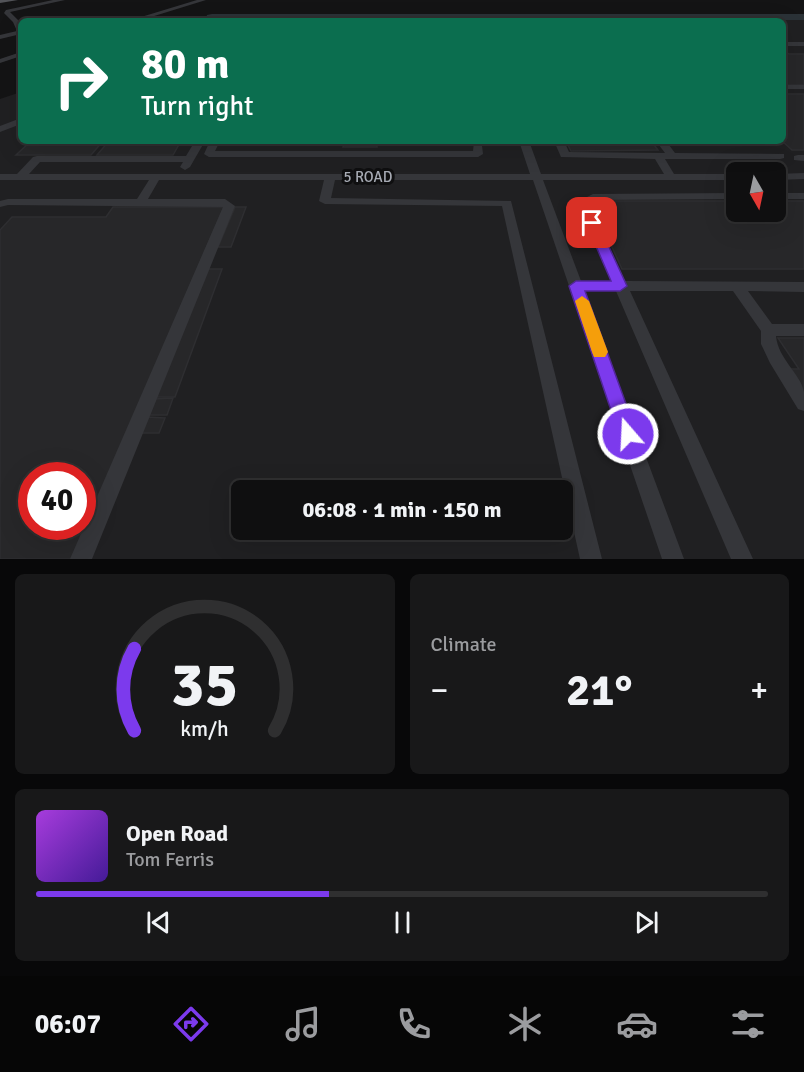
<!DOCTYPE html>
<meta charset="utf-8">
<style>
:root{--surface:#0f0f10;--page:#181819;--text:#f1f3f6;--muted:#9b9c9f;--line:#2f2f30;--accent:#7c3aed}
body{margin:0;font-family:Signika,sans-serif;background:var(--page);color:var(--text);height:100vh;display:flex;flex-direction:column;font-size:22px;white-space:nowrap}
*{box-sizing:border-box;margin:0}
p{font-size:20px;color:var(--muted)}
.icon{flex:none;width:33px;height:33px;fill:none;stroke:currentColor;stroke-width:2;stroke-linecap:round;stroke-linejoin:round}
.map{position:relative;height:559px;overflow:hidden}
.details{display:flex;flex-direction:column;gap:15px;padding:15px;background:#080809;flex:1}
.details>*{flex:none}
.banner{position:absolute;left:18px;top:18px;width:768px;height:126px;border-radius:9px;box-shadow:0 6px 24px #0002,0 0 0 2px var(--line);background:#0b6e4f;color:#fff;overflow:hidden}
.needle{width:39px;rotate:171deg}
.tools{position:absolute;left:726px;top:162px;display:grid;gap:12px}
.tools a{display:grid;place-items:center;width:60px;height:60px;border-radius:9px;background:var(--surface);box-shadow:0 6px 24px #0002,0 0 0 2px var(--line);font-size:30px}
.speed{position:absolute;left:18px;top:462px;display:flex;gap:12px;font-size:30px;font-weight:700;text-align:center}
.speed>*{display:grid;place-content:center;width:78px;height:78px;border-radius:50%;background:var(--surface);box-shadow:0 6px 24px #0002,0 0 0 2px var(--line);line-height:1}
.speed .limit{border:9px solid #d22;background:#fff;color:#111}
.pin{position:absolute;display:grid;place-items:center;width:51px;height:51px;color:#fff;margin:-26px;border-radius:12px;box-shadow:0 3px 9px #0006}
.me{position:absolute;width:66px;margin:-33px;rotate:341deg;stroke-linejoin:round;filter:drop-shadow(0 0 4px #0008)}
.turn{display:flex;align-items:center;gap:21px;height:126px;padding:0 24px;font-size:27px}
.turn .icon{width:78px;height:78px;stroke-width:2.5}
.turn b{display:block;font-size:42px;line-height:51px}
.big{font-size:45px;font-weight:700;line-height:1.1}
.details .card{flex:1;display:flex;flex-direction:column;justify-content:center;gap:9px;min-width:0;padding:0 21px;border-radius:9px;background:var(--page)}
.details .dial{align-items:center;gap:0}
.dial svg{height:156px;overflow:visible;fill:none;stroke:var(--line);stroke-width:7;stroke-linecap:round;text-anchor:middle}
.dial text{fill:var(--text);stroke:none}
.song{display:flex;align-items:center;gap:18px}
.cover{width:72px;height:72px;border-radius:9px;background:linear-gradient(135deg,hsl(280 70% 55%),hsl(260 70% 35%))}
.played{height:6px;border-radius:3px;background:linear-gradient(90deg,var(--accent) 40%,var(--line) 40%)}
.keys{display:flex;justify-content:space-around;direction:ltr}
.heat{display:flex;justify-content:space-between;align-items:center;font-size:33px;direction:ltr}
.details .tiles{flex:1;display:grid;gap:15px;grid-template-columns:1fr 1fr}
.card:last-child{grid-column:span 2}
.trip{position:absolute;left:231px;top:480px;width:342px;height:60px;border-radius:9px;background:var(--surface);box-shadow:0 6px 24px #0002,0 0 0 2px var(--line);font-weight:700;line-height:60px;text-align:center}
.dock{display:flex;height:96px;justify-content:space-around;align-items:center;background:#060606;color:var(--muted)}
.dock .icon{width:42px;height:42px}
.dock .current{color:var(--accent)}
.dock b{font-size:27px;color:var(--text)}
.map>svg:first-child{display:block}
.built{fill:#202022;fill-rule:evenodd}
.water{fill:#2b3237}
.building{fill:#272729;stroke:#2e2e31;stroke-width:1.5;fill-rule:evenodd}
.lines{fill:none;stroke-linecap:round;stroke-linejoin:round}
.minor{fill:#35363a;fill-rule:evenodd}
.major{fill:#525358;fill-rule:evenodd}
.route{fill:#7c3aed;stroke:#51269a;stroke-width:1.5}
.slow{fill:#f59e0b}
.labels{text-anchor:middle;stroke-width:6;stroke-linejoin:round;paint-order:stroke}
.far-street-label{font-size:15px;fill:#a7abb4;stroke:#0f0f10}
</style>
<div class="map">
<svg width="804" height="559" viewBox="0 0 804 559">
<rect width="100%" height="100%" fill="#141415"/>
<path class="built" d="M 513,19 L 804,20 L 804,559 L 0,559 L 0,99 L 21,92 L 21,141 L 783,141 L 783,21 L 258,21 ZM 736,172 L 776,172 L 776,212 L 736,212 ZM 32,476 L 82,476 L 82,526 L 32,526 ZM 242,490 L 562,490 L 562,530 L 242,530 Z"/>
<polygon class="water" points="212,14 804,14 804,20 216,21 219,19 206,19 207,15"/>
<g class="building">
<polygon points="783,50 789,54 804,54 804,85 783,85"/>
<polygon points="783,94 804,94 804,150 792,150 782,141"/>
<polygon points="31,141 103,141 91,155 16,155"/>
<polygon points="109,141 181,141 173,155 97,155"/>
<polygon points="344,141 377,141 377,147 343,147"/>
<polygon points="566,141 651,141 658,150 571,151"/>
<polygon points="591,201 736,201 736,212 776,212 776,201 804,201 804,269 622,269"/>
<path d="M 113,207 L 224,207 L 72,559 L 0,559 L 0,230 L 12,217 L 106,217 ZM 32,476 L 82,476 L 82,526 L 32,526 Z"/>
<polygon points="235,207 246,207 231,247 218,247"/>
<polygon points="204,269 222,269 175,397 153,397"/>
<polygon points="778,338 804,338 804,395 787,369 799,369"/>
<polygon points="173,398 167,415 146,415 153,399"/>
<polygon points="147,417 165,418 159,433 141,433"/>
</g>
<g class="lines">
<g class="minor">
<polygon points="53,0 65,0 10,12 19,21 21,34 0,39 0,35 17,31 13,22 4,13 6,10"/>
<polygon points="197,0 206,0 138,21 128,21"/>
<rect x="783" y="42" width="21" height="4"/>
<polygon points="21,52 21,56 0,63 0,59"/>
<rect x="783" y="85" width="21" height="4"/>
<polygon points="21,118 21,124 0,132 0,126"/>
<path d="M 195,141 L 205,141 L 190,167 L 185,170 L 180,167 L 183,162 L 40,162 L 29,174 L 530,174 L 519,141 L 529,141 L 541,174 L 664,174 L 655,159 L 561,157 L 554,141 L 564,141 L 569,152 L 665,153 L 656,141 L 666,141 L 675,153 L 784,154 L 784,158 L 780,159 L 665,159 L 674,174 L 736,174 L 736,180 L 543,180 L 581,281 L 612,281 L 577,202 L 593,194 L 736,193 L 736,199 L 595,200 L 589,203 L 625,281 L 804,282 L 804,292 L 748,291 L 772,324 L 804,324 L 804,336 L 776,336 C 778,359 801,374 804,392 C 804,398 804,405 804,411 L 798,409 L 770,363 L 761,344 L 761,331 L 733,291 L 630,291 L 753,559 L 731,559 L 616,291 L 584,291 L 684,559 L 662,559 L 533,180 L 335,180 L 331,198 L 511,201 L 602,559 L 580,559 L 502,206 L 325,204 L 319,201 L 324,180 L 159,180 L 148,199 L 225,199 L 235,206 L 92,559 L 70,559 L 223,207 L 8,205 L 0,207 L 0,201 L 8,199 L 137,199 L 149,180 L 0,180 L 0,174 L 17,174 L 33,157 L 37,156 L 186,156 Z"/>
<polygon points="210,141 220,141 215,151 473,151 474,142 496,141 482,146 483,154 478,157 209,157 204,154"/>
<polygon points="798,155 804,155 804,161 794,160 794,156"/>
<polygon points="804,173 804,179 776,180 776,174"/>
<rect x="776" y="193" width="28" height="6"/>
</g>
<polygon class="major" points="0,0 18,0 0,3"/>
</g>
<polygon class="route" points="592,219 598,223 627,286 620,291 585,291 637,434 635,439 628,442 622,439 619,434 569,286 576,281 611,281 586,223"/>
<polygon class="slow" points="582,296 589,301 608,352 605,357 594,357 592,352 575,301"/>
<g class="labels">
<g class="far-street-label">
<text x="368" y="182">5 ROAD</text>
</g>
</g>
</svg>
<div class="tools">
<a><svg class="needle" viewBox="-14 -14 28 28"><path d="M0-13l5 13h-10z" fill="#e53935"/><path d="M0 13l5-13h-10z" fill="#9b9c9f"/></svg></a>
</div>
<div class="speed"><div class="limit">40</div></div>
<div class="pin" style="left:592px;top:223px;background:#d93025"><svg class="icon" aria-label="arrive" viewBox="0 0 24 24"><path d="M6 21V4h12l-3 4 3 4H6"/></svg></div>
<svg class="me" style="left:628px;top:434px" viewBox="-20 -20 40 40"><circle r="17" fill="#7c3aed" stroke="#fff" stroke-width="3"/><path d="M0-11L8 9 0 5-8 9z" fill="#fff"/></svg>
<div class="trip">06:08 · 1 min · 150 m</div>
<div class="banner">
<div class="turn"><svg class="icon" aria-label="right" viewBox="0 0 24 24"><path d="M7 20v-9h11M14 6l5 5-5 5"/></svg><div><b>80 m</b>Turn right</div></div>
</div>
</div>
<section class="details">
<div class="tiles">
<div class="card dial"><svg viewBox="0 0 100 80">
<path d="M14 69A42 42 0 1 1 86 69"/>
<path d="M14 69A42 42 0 0 1 14 27" stroke="#7c3aed"/>
<text x="50" y="56" font-size="32" font-weight="700">35</text>
<text x="50" y="72" font-size="11">km/h</text>
</svg></div>
<div class="card"><p>Climate</p>
<div class="heat"><a>−</a><b class="big">21°</b><a>+</a></div>
</div>
<div class="card">
<div class="song"><i class="cover"></i><div><b>Open Road</b><p>Tom Ferris</p></div></div>
<div class="played"></div>
<div class="keys"><svg class="icon" aria-label="previous" viewBox="0 0 24 24"><path d="M18 5L8 12l10 7zM5 5v14"/></svg><svg class="icon" aria-label="pause" viewBox="0 0 24 24"><path d="M8 5v14M16 5v14"/></svg><svg class="icon" aria-label="next" viewBox="0 0 24 24"><path d="M6 5l10 7-10 7zM19 5v14"/></svg></div>
</div>
</div>
</section>
<nav class="dock">
<b>06:07</b>
<svg class="icon current" aria-label="directions" viewBox="0 0 24 24"><path d="M12 3l9 9-9 9-9-9zM9 14v-3h6M13 9l2 2-2 2"/></svg>
<svg class="icon" aria-label="music" viewBox="0 0 24 24"><path d="M9 18V5l10-2v13"/><circle cx="6" cy="18" r="3"/><circle cx="16" cy="16" r="3"/></svg>
<svg class="icon" aria-label="phone" viewBox="0 0 24 24"><path d="M5 4h4l2 5-3 2q2 4 5 5l2-3 5 2v4C11 20 4 13 5 4z"/></svg>
<svg class="icon" aria-label="climate" viewBox="0 0 24 24"><path d="M12 3v18M4 7l16 10M4 17L20 7"/></svg>
<svg class="icon" aria-label="car" viewBox="0 0 24 24"><path d="M5 17H2v-5l4-1 3-4h7l3 4 3 1v5h-3M9 17h6M6 11h13"/><circle cx="7" cy="17" r="2"/><circle cx="17" cy="17" r="2"/></svg>
<svg class="icon" aria-label="filters" viewBox="0 0 24 24"><path d="M4 7h16M4 17h16"/><circle cx="9" cy="7" r="2"/><circle cx="15" cy="17" r="2"/></svg>
</nav>
